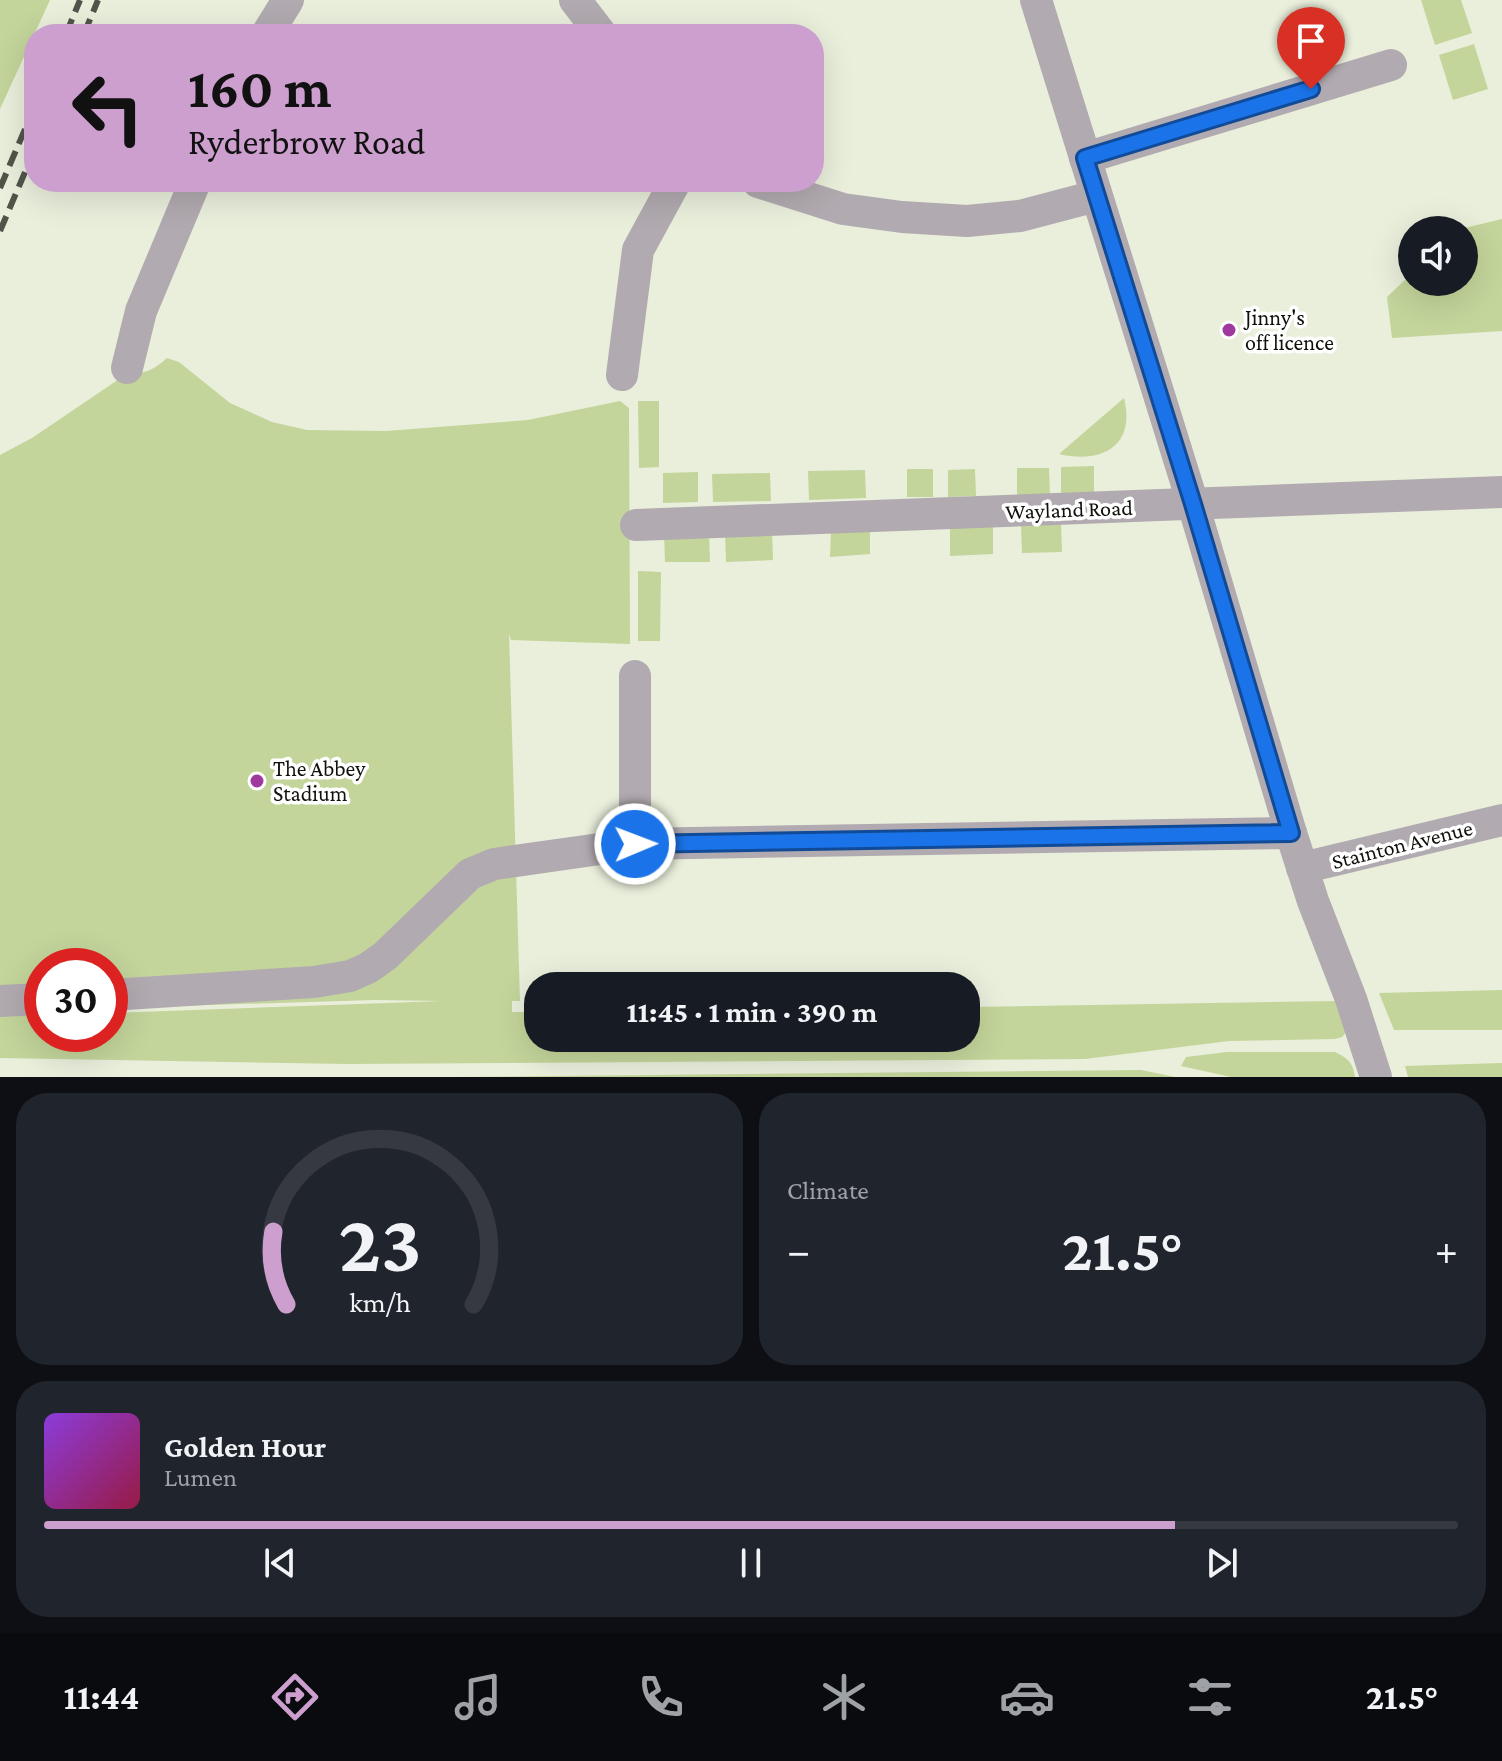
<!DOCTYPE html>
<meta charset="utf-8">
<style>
:root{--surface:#171b24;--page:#20242c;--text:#f1f3f6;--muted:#9ea1a6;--line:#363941;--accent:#cc9fce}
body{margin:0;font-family:"Crimson Pro",serif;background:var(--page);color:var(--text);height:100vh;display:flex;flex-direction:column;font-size:30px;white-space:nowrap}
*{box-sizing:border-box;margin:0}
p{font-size:26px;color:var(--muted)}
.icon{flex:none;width:44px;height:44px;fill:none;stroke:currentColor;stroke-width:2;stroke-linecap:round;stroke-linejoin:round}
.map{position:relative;height:1077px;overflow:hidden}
.drawer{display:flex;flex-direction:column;gap:16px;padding:16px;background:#0d0f14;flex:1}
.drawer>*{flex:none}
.guide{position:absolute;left:24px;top:24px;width:800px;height:168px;border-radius:32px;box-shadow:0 8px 32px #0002;background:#cc9fce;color:#111;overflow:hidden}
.controls{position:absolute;left:1398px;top:216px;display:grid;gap:16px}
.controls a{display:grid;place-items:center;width:80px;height:80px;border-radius:50%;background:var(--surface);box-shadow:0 8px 32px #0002;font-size:40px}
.speed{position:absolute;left:24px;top:948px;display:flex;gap:16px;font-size:40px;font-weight:700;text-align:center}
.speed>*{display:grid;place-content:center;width:104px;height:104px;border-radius:50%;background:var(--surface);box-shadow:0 8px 32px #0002;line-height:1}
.speed .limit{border:12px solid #d22;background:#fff;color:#111}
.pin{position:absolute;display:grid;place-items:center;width:68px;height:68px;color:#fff;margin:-82px -34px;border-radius:50% 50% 50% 0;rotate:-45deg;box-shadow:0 0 8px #0007}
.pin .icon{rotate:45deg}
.me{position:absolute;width:88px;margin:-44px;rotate:89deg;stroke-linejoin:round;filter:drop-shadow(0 0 6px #0008)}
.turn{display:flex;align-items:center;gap:28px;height:168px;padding:0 32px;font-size:36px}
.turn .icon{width:104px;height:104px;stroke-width:2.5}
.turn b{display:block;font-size:56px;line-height:68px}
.big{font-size:60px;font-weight:700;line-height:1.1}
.drawer .widget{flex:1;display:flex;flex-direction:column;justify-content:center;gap:12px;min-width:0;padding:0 28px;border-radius:32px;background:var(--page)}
.drawer .dial{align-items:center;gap:0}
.dial svg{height:208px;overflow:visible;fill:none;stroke:var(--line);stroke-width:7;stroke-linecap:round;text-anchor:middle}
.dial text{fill:var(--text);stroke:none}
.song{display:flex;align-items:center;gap:24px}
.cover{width:96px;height:96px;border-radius:12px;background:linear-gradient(135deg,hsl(270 70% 55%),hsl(340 70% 35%))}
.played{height:8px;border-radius:4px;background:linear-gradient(90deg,var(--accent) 80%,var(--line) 80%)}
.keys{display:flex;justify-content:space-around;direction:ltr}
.heat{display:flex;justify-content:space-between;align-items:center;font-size:44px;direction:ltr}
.drawer .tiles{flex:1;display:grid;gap:16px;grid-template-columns:1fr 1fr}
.widget:last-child{grid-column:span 2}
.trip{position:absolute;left:524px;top:972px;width:456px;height:80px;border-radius:32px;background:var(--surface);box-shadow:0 8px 32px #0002;font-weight:700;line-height:80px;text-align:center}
.menu{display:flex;height:128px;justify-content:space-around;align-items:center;background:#090b0e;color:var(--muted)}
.menu .icon{width:56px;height:56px}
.menu .on{color:var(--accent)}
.menu b{font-size:36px;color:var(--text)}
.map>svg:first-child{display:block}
.green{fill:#c3d59b}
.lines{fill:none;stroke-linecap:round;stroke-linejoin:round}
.minor{stroke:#b1aab0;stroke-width:32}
.rail{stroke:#515449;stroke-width:6;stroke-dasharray:16 8;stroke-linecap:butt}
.route-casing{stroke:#114b97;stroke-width:20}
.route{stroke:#1a73e8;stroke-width:14}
.poi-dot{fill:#9f399d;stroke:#fff;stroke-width:3}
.labels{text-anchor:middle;stroke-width:7;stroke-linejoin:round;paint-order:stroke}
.poi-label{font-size:22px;fill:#0f110b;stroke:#fff;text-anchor:start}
.street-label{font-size:22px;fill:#0f110b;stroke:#fff}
</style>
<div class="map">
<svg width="1502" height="1077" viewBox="0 0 1502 1077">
<rect width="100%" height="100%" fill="#e9efdb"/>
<g class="green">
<polygon points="0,0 50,0 0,109"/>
<polygon points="1421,0 1461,0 1472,33 1435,45"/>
<polygon points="1474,44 1488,89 1453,100 1439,55"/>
<polygon points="1502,219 1502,331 1392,338 1387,297 1409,276 1412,262 1412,282 1464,282 1464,230 1456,230"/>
<path d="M 167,358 L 179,362 L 230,403 L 272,422 L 307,430 L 386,431 L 528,420 L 620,401 L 629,408 L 630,644 L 511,640 L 509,634 L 520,1001 L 512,1001 L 512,1012 L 538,1012 L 538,1038 L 966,1038 L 966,1007 L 1337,1001 L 1347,1031 L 1342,1037 L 1335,1039 L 1229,1041 L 1085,1059 L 347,1064 L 0,1058 L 0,1016 L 42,1015 L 42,1034 L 110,1034 L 110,1013 L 442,1001 L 375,1000 L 110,1008 L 110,966 L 42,966 L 42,1010 L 0,1011 L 0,455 L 32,438 L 125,375 C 144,374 154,370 167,358 Z"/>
<path d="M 1124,398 C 1136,446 1102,464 1059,454 Z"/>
<polygon points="638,401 659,401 659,467 639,468"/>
<polygon points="1094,466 1094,493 1061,493 1061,467"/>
<polygon points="1017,468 1049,468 1050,495 1017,495"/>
<rect x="907" y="469" width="26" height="28"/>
<polygon points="975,469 976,496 948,497 948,470"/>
<polygon points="865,470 866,498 809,500 808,471"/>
<polygon points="698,472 698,502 663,503 663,473"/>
<polygon points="770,473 771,501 713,502 712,474"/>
<polygon points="1061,523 1062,552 1022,553 1021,525"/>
<polygon points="993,525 993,554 950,556 950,526"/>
<polygon points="870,527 870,554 830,557 831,529"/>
<polygon points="772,531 773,560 726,562 725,533"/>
<polygon points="664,533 709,533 710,562 665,562"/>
<polygon points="638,571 661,572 660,641 638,641"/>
<polygon points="1502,990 1502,1030 1394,1030 1379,993"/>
<path d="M 1227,1052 L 1335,1052 C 1348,1058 1353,1063 1355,1077 L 1231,1077 L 1181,1066 L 1186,1057 Z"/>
<polygon points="1502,1063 1502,1077 1408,1077 1405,1066"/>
<polygon points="1141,1070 1175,1077 454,1077"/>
</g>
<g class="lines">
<g class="minor">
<polyline points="575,0 601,34"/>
<polyline points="1036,0 1193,504 1291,833 1313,901 1351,999 1376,1077"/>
<polyline points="267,34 288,0"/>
<polyline points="1085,158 1391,65"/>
<polyline points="758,182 843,209 902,217 967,221 1020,216 1096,196"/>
<polyline points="127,368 141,311 195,182"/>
<polyline points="622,375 638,250 675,182"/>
<polyline points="636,525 1502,492"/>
<polyline points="635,676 635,844"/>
<polyline points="1302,868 1502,820"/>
<polyline points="110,995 314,982 350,976 368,968 385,956 470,874 494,864 635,844 1291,833"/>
<polyline points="0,1001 42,999"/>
</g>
<g class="rail">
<polyline points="66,34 80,0"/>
<polyline points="84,34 98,0"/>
<polyline points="0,188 34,108"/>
<polyline points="0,231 34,151"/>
</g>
</g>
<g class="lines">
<g class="route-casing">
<polyline id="route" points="635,844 1291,833 1193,504 1085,158 1311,89"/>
</g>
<use href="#route" class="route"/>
</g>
<g class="poi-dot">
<circle cx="1229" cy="330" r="8"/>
<circle cx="257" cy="781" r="8"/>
</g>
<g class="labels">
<g class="poi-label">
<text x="1245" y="325">Jinny's<tspan x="1245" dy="25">off licence</tspan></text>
<text x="273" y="776">The Abbey<tspan x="273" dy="25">Stadium</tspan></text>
</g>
<g class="street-label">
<text transform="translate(1069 509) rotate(-2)" y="8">Wayland Road</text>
<text transform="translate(1402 844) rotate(-14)" y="8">Stainton Avenue</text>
</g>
</g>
</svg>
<div class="controls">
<a><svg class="icon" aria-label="sound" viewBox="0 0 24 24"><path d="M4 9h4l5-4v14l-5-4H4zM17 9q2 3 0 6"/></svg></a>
</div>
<div class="speed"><div class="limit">30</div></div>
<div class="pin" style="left:1311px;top:89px;background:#d93025"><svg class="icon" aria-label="arrive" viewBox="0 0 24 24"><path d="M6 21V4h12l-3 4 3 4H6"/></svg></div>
<svg class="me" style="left:635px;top:844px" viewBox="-20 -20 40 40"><circle r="17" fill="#1a73e8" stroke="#fff" stroke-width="3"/><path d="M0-11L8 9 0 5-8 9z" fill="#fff"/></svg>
<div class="trip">11:45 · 1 min · 390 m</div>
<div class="guide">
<div class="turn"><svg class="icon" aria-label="left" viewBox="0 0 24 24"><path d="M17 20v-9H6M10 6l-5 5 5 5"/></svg><div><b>160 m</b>Ryderbrow Road</div></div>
</div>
</div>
<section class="drawer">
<div class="tiles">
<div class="widget dial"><svg viewBox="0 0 100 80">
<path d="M14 69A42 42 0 1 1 86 69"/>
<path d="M14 69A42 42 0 0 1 9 41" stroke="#cc9fce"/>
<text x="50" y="56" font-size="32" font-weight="700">23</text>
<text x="50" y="72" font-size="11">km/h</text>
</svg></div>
<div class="widget"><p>Climate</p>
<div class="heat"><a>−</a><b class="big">21.5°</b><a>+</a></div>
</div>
<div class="widget">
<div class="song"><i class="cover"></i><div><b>Golden Hour</b><p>Lumen</p></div></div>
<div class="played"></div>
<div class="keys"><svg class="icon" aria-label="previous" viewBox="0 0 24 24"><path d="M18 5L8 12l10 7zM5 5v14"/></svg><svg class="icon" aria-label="pause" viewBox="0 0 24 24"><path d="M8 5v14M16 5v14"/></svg><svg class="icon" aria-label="next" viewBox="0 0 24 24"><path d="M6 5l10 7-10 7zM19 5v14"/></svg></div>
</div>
</div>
</section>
<nav class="menu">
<b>11:44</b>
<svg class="icon on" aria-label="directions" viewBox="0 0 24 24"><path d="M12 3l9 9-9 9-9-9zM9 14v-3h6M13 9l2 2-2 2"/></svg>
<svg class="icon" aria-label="music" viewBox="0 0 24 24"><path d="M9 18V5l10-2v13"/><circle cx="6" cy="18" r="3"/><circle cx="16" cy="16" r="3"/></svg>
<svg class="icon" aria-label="phone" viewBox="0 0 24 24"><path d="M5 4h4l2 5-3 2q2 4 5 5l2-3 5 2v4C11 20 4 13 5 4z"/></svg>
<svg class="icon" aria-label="climate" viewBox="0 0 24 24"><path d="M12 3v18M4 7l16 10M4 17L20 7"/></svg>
<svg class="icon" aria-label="car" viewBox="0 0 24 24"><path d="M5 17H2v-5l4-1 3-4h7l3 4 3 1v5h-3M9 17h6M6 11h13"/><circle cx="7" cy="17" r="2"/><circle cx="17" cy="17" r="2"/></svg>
<svg class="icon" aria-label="filters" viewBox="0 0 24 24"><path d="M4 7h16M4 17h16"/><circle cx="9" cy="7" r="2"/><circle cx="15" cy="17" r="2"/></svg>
<b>21.5°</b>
</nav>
